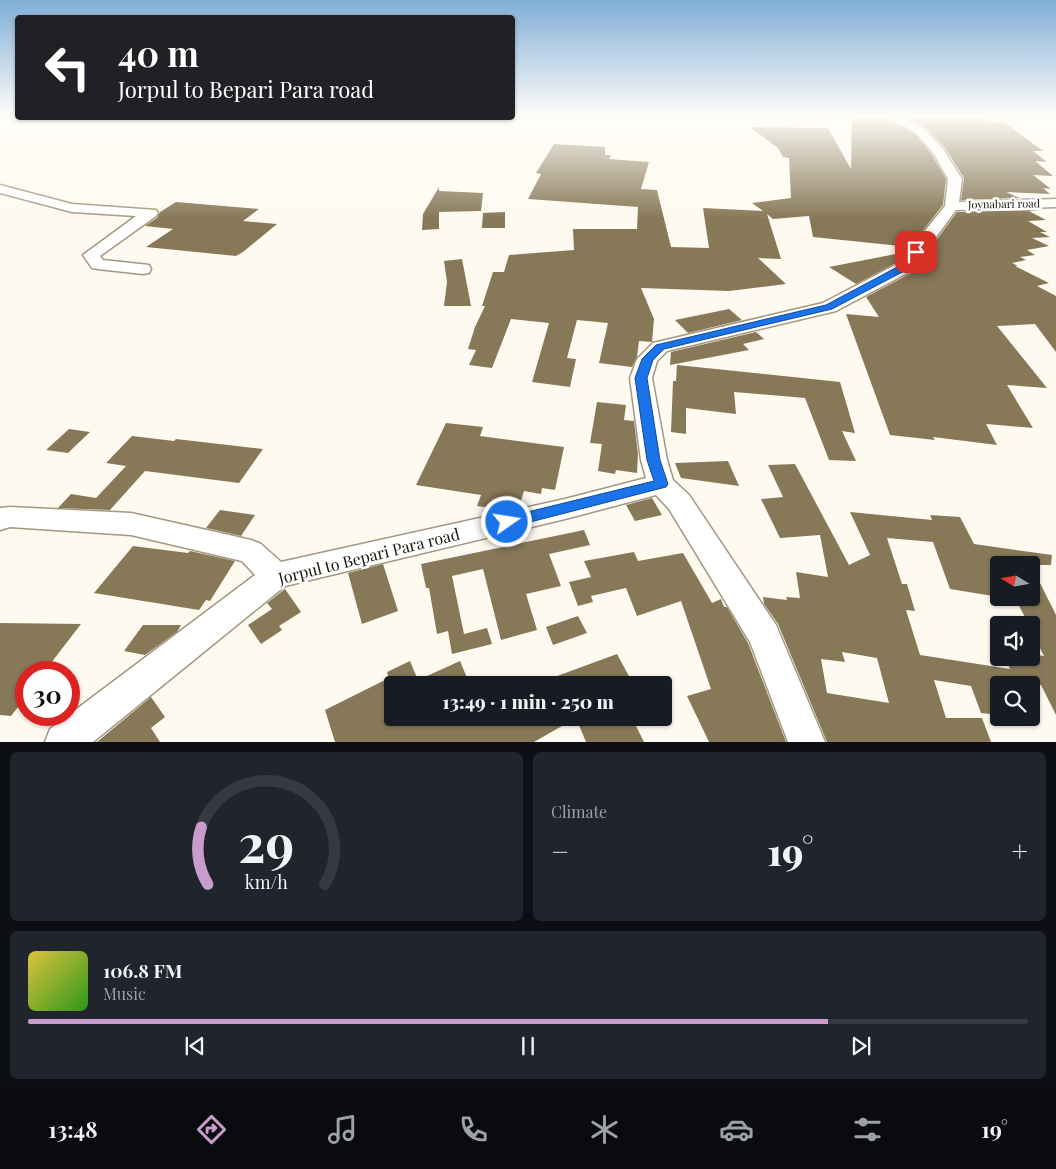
<!DOCTYPE html>
<meta charset="utf-8">
<style>
:root{--surface:#171b24;--page:#20242c;--text:#f1f3f6;--muted:#9ea1a6;--line:#363941;--accent:#c99ccb}
body{margin:0;font-family:"Playfair Display",serif;background:var(--page);color:var(--text);height:100vh;display:flex;flex-direction:column;font-size:19px;white-space:nowrap}
*{box-sizing:border-box;margin:0}
p{font-size:16px;color:var(--muted)}
.icon{flex:none;width:28px;height:28px;fill:none;stroke:currentColor;stroke-width:2;stroke-linecap:round;stroke-linejoin:round}
.map{position:relative;height:742px;overflow:hidden}
.panel{display:flex;flex-direction:column;gap:10px;padding:10px;background:#0d0f14;flex:1}
.panel>*{flex:none}
.banner{position:absolute;left:15px;top:15px;width:500px;height:105px;border-radius:5px;box-shadow:0 1px 4px #0004;background:#202124;color:#fff;overflow:hidden}
.needle{width:32px;rotate:281deg}
.controls{position:absolute;left:990px;top:556px;display:grid;gap:10px}
.controls a{display:grid;place-items:center;width:50px;height:50px;border-radius:5px;background:var(--surface);box-shadow:0 1px 4px #0004;font-size:25px}
.speed{position:absolute;left:15px;top:661px;display:flex;gap:10px;font-size:25px;font-weight:700;text-align:center}
.speed>*{display:grid;place-content:center;width:65px;height:65px;border-radius:50%;background:var(--surface);box-shadow:0 1px 4px #0004;line-height:1}
.speed .limit{border:8px solid #d22;background:#fff;color:#111}
.pin{position:absolute;display:grid;place-items:center;width:42px;height:42px;color:#fff;margin:-21px;border-radius:10px;box-shadow:0 2px 8px #0006}
.me{position:absolute;width:55px;margin:-28px;rotate:77deg;stroke-linejoin:round;filter:drop-shadow(0 0 4px #0008)}
.turn{display:flex;align-items:center;gap:18px;height:105px;padding:0 20px;font-size:22px}
.turn .icon{width:65px;height:65px;stroke-width:2.5}
.turn b{display:block;font-size:35px;line-height:42px}
.big{font-size:38px;font-weight:800;line-height:1.1}
.panel .widget{flex:1;display:flex;flex-direction:column;justify-content:center;gap:8px;min-width:0;padding:0 18px;border-radius:8px;background:var(--page)}
.panel .dial{align-items:center;gap:0}
.dial svg{height:130px;overflow:visible;fill:none;stroke:var(--line);stroke-width:7;stroke-linecap:round;text-anchor:middle}
.dial text{fill:var(--text);stroke:none}
.song{display:flex;align-items:center;gap:15px}
.cover{width:60px;height:60px;border-radius:8px;background:linear-gradient(135deg,hsl(50 70% 55%),hsl(110 70% 35%))}
.played{height:5px;border-radius:2px;background:linear-gradient(90deg,var(--accent) 80%,var(--line) 80%)}
.keys{display:flex;justify-content:space-around;direction:ltr}
.heat{display:flex;justify-content:space-between;align-items:center;font-size:28px;direction:ltr}
.panel .tiles{flex:1;display:grid;gap:10px;grid-template-columns:1fr 1fr}
.widget:last-child{grid-column:span 2}
.trip{position:absolute;left:384px;top:676px;width:288px;height:50px;border-radius:5px;background:var(--surface);box-shadow:0 1px 4px #0004;font-weight:800;line-height:50px;text-align:center}
.tab-bar{display:flex;height:80px;justify-content:space-around;align-items:center;background:#090b0e;color:var(--muted)}
.tab-bar .icon{width:35px;height:35px}
.tab-bar .current{color:var(--accent)}
.tab-bar b{font-size:22px;color:var(--text)}
.map>svg:first-child{display:block}
.building{fill:#877857;fill-rule:evenodd}
.lines{fill:none;stroke-linecap:round;stroke-linejoin:round}
.minor-casing{stroke:#a29880;stroke-width:3}
.minor{fill:#fff;fill-rule:evenodd}
.route{fill:#1a73e8;stroke:#114b97}
.labels{text-anchor:middle;stroke-width:5;stroke-linejoin:round;paint-order:stroke}
.far-street-label{font-size:11px;fill:#1b170e;stroke:#fff}
.near-street-label{font-size:16px;fill:#1b170e;stroke:#fff}
</style>
<div class="map">
<svg width="1056" height="742" viewBox="0 0 1056 742">
<rect width="100%" height="100%" fill="#fffaf0"/>
<g class="building">
<polygon points="852,115 882,115 916,135 932,155 946,179 943,205 910,247 813,237 809,216 773,219 767,214 781,259 758,258 786,284 729,291 641,288 654,319 652,342 639,341 637,357 632,367 599,363 608,323 577,320 567,358 576,359 570,387 532,382 549,323 511,319 492,368 469,365 476,350 468,349 475,327 485,306 482,306 493,272 504,272 509,255 574,250 573,229 637,229 638,207 528,199 541,174 536,173 554,144 605,147 605,155 611,155 609,159 649,162 641,189 657,190 671,247 709,248 703,208 763,211 752,203 791,198 789,158 783,157 778,148 750,127 828,128 851,169"/>
<polygon points="901,115 977,115 992,122 1004,122 1043,151 1033,151 1047,162 1035,161 1053,176 1033,175 1051,189 1043,188 1050,194 1006,192 1019,198 961,200 964,178 945,148 926,128"/>
<polygon points="439,187 439,191 483,193 481,211 439,212 439,229 422,230 423,214"/>
<polygon points="176,202 259,209 243,221 277,224 243,252 236,256 146,247 173,229 145,226 157,218 160,212"/>
<polygon points="1042,210 1029,211 1046,220 1028,221 1047,232 1040,232 1050,237 1032,238 1049,246 1027,250 1035,255 1020,257 1026,260 1012,263 1018,266 1015,266 1049,283 1037,286 1056,296 1056,352 1035,324 997,326 1047,388 1007,385 1033,428 986,424 997,445 933,437 935,440 890,435 846,314 879,317 866,297 913,272 957,212"/>
<polygon points="505,212 505,228 482,228 483,213"/>
<polygon points="906,252 898,262 856,284 829,267"/>
<polygon points="462,259 471,306 444,306 447,282 444,261"/>
<polygon points="729,309 742,320 688,333 675,320"/>
<polygon points="756,332 764,339 743,344 749,350 670,365 671,352"/>
<polygon points="677,365 840,382 855,433 842,431 856,461 829,460 805,398 734,392 736,414 686,408 686,434 671,432 673,381 676,381"/>
<polygon points="597,402 626,405 624,420 634,421 638,454 637,473 616,470 615,474 598,471 602,444 590,443"/>
<polygon points="446,423 483,427 480,436 564,447 555,490 542,488 541,494 524,491 519,507 506,510 477,506 481,495 416,485"/>
<polygon points="69,429 90,432 68,453 46,450"/>
<polygon points="132,436 174,441 176,439 263,449 239,483 145,471 110,510 58,508 71,494 96,498 126,466 106,463"/>
<polygon points="728,461 739,486 681,478 675,463"/>
<path d="M 795,464 L 849,565 L 870,555 L 850,512 L 932,520 L 930,515 L 960,517 L 974,544 L 1052,555 L 1051,565 L 1031,565 L 1056,615 L 1056,715 L 1041,685 L 999,685 L 999,715 L 981,713 L 971,686 L 934,680 L 946,718 L 982,718 L 991,742 L 827,742 L 778,624 L 764,604 L 763,597 L 787,600 L 786,597 L 800,598 L 796,572 L 828,577 L 820,535 L 780,538 L 761,499 L 783,497 L 768,465 ZM 887,538 L 933,542 L 950,589 L 999,597 L 999,564 L 1031,565 L 1031,598 L 1015,598 L 1029,625 L 1031,625 L 1031,630 L 1044,656 L 1031,654 L 1031,658 L 1005,658 L 1010,669 L 920,655 L 906,610 L 915,611 L 907,584 L 902,584 ZM 842,652 L 877,658 L 889,703 L 827,693 L 821,659 L 845,662 Z"/>
<polygon points="652,498 662,515 635,521 626,505"/>
<polygon points="220,510 255,515 241,536 206,528"/>
<polygon points="584,530 590,545 549,554 561,586 526,594 537,630 501,640 483,569 452,576 464,634 487,628 492,644 452,654 448,631 437,634 429,588 426,588 421,564"/>
<polygon points="133,546 188,553 190,551 235,561 210,601 206,600 199,610 94,593"/>
<polygon points="634,552 638,561 683,553 712,603 721,599 724,607 727,607 748,643 786,742 709,742 687,696 711,689 681,601 637,616 626,588 591,596 593,602 578,606 569,582 591,577 584,561"/>
<polygon points="383,564 398,611 362,624 348,573"/>
<polygon points="285,589 301,612 279,626 282,630 261,644 248,625 272,609 267,603"/>
<polygon points="578,616 587,633 553,645 546,627"/>
<polygon points="0,623 81,624 44,672 26,672 26,697 11,716 0,715"/>
<polygon points="143,625 181,625 177,632 145,655 124,651"/>
<polygon points="617,654 631,680 617,685 538,685 538,683"/>
<polygon points="410,661 418,680 460,661 470,685 392,685 392,718 632,718 644,742 586,742 576,718 534,742 335,742 325,710 389,678 387,672"/>
<polygon points="151,697 165,717 151,728 160,742 97,742"/>
</g>
<g class="lines">
<g class="minor-casing">
<g id="minor">
<polygon points="884,115 897,115 925,130 943,149 962,179 959,202 1056,199 1056,207 956,210 911,271 836,311 667,351 657,361 652,378 667,460 673,480 689,495 776,625 825,742 788,742 750,642 669,509 656,495 565,519 285,586 93,742 45,742 50,729 255,575 242,561 131,535 10,527 0,530 0,508 10,507 131,513 251,540 261,544 281,562 565,499 646,478 641,460 630,378 637,359 653,343 823,303 899,263 945,206 948,179 934,154 917,134"/>
<polygon points="0,185 72,204 156,210 158,213 156,216 100,256 103,260 149,265 151,269 149,273 143,274 98,269 92,268 83,255 136,216 72,212 0,193"/>
</g>
</g>
<use href="#minor" class="minor"/>
</g>
<linearGradient id="sky" x2="0" y2="1"><stop stop-color="#80aed7"/><stop offset="0.53" stop-color="#fffdf8"/><stop offset="1" stop-color="#fffdf8" stop-opacity="0"/></linearGradient>
<rect width="1056" height="219" fill="url(#sky)"/>
<polygon class="route" points="916,249 921,252 908,269 832,309 664,349 653,360 647,378 660,460 668,484 666,487 507,528 502,526 499,522 502,518 507,517 654,481 647,460 635,378 642,359 656,345 826,305 901,265 913,250"/>
<g class="labels">
<g class="far-street-label">
<text transform="translate(1004 204) rotate(-1)" y="4">Joynabari road</text>
</g>
<g class="near-street-label">
<text transform="translate(369 556) rotate(-14)" y="6">Jorpul to Bepari Para road</text>
</g>
</g>
</svg>
<div class="controls">
<a><svg class="needle" viewBox="-14 -14 28 28"><path d="M0-13l5 13h-10z" fill="#e53935"/><path d="M0 13l5-13h-10z" fill="#9ea1a6"/></svg></a>
<a><svg class="icon" aria-label="sound" viewBox="0 0 24 24"><path d="M4 9h4l5-4v14l-5-4H4zM17 9q2 3 0 6"/></svg></a>
<a><svg class="icon" aria-label="search" viewBox="0 0 24 24"><circle cx="10" cy="10" r="6"/><path d="M15 15l6 6"/></svg></a>
</div>
<div class="speed"><div class="limit">30</div></div>
<div class="pin" style="left:916px;top:252px;background:#d93025"><svg class="icon" aria-label="arrive" viewBox="0 0 24 24"><path d="M6 21V4h12l-3 4 3 4H6"/></svg></div>
<svg class="me" style="left:507px;top:522px" viewBox="-20 -20 40 40"><circle r="17" fill="#1a73e8" stroke="#fff" stroke-width="3"/><path d="M0-11L8 9 0 5-8 9z" fill="#fff"/></svg>
<div class="trip">13:49 · 1 min · 250 m</div>
<div class="banner">
<div class="turn"><svg class="icon" aria-label="left" viewBox="0 0 24 24"><path d="M17 20v-9H6M10 6l-5 5 5 5"/></svg><div><b>40 m</b>Jorpul to Bepari Para road</div></div>
</div>
</div>
<section class="panel">
<div class="tiles">
<div class="widget dial"><svg viewBox="0 0 100 80">
<path d="M14 69A42 42 0 1 1 86 69"/>
<path d="M14 69A42 42 0 0 1 10 34" stroke="#c99ccb"/>
<text x="50" y="56" font-size="32" font-weight="700">29</text>
<text x="50" y="72" font-size="11">km/h</text>
</svg></div>
<div class="widget"><p>Climate</p>
<div class="heat"><a>−</a><b class="big">19°</b><a>+</a></div>
</div>
<div class="widget">
<div class="song"><i class="cover"></i><div><b>106.8 FM</b><p>Music</p></div></div>
<div class="played"></div>
<div class="keys"><svg class="icon" aria-label="previous" viewBox="0 0 24 24"><path d="M18 5L8 12l10 7zM5 5v14"/></svg><svg class="icon" aria-label="pause" viewBox="0 0 24 24"><path d="M8 5v14M16 5v14"/></svg><svg class="icon" aria-label="next" viewBox="0 0 24 24"><path d="M6 5l10 7-10 7zM19 5v14"/></svg></div>
</div>
</div>
</section>
<nav class="tab-bar">
<b>13:48</b>
<svg class="icon current" aria-label="directions" viewBox="0 0 24 24"><path d="M12 3l9 9-9 9-9-9zM9 14v-3h6M13 9l2 2-2 2"/></svg>
<svg class="icon" aria-label="music" viewBox="0 0 24 24"><path d="M9 18V5l10-2v13"/><circle cx="6" cy="18" r="3"/><circle cx="16" cy="16" r="3"/></svg>
<svg class="icon" aria-label="phone" viewBox="0 0 24 24"><path d="M5 4h4l2 5-3 2q2 4 5 5l2-3 5 2v4C11 20 4 13 5 4z"/></svg>
<svg class="icon" aria-label="climate" viewBox="0 0 24 24"><path d="M12 3v18M4 7l16 10M4 17L20 7"/></svg>
<svg class="icon" aria-label="car" viewBox="0 0 24 24"><path d="M5 17H2v-5l4-1 3-4h7l3 4 3 1v5h-3M9 17h6M6 11h13"/><circle cx="7" cy="17" r="2"/><circle cx="17" cy="17" r="2"/></svg>
<svg class="icon" aria-label="filters" viewBox="0 0 24 24"><path d="M4 7h16M4 17h16"/><circle cx="9" cy="7" r="2"/><circle cx="15" cy="17" r="2"/></svg>
<b>19°</b>
</nav>
